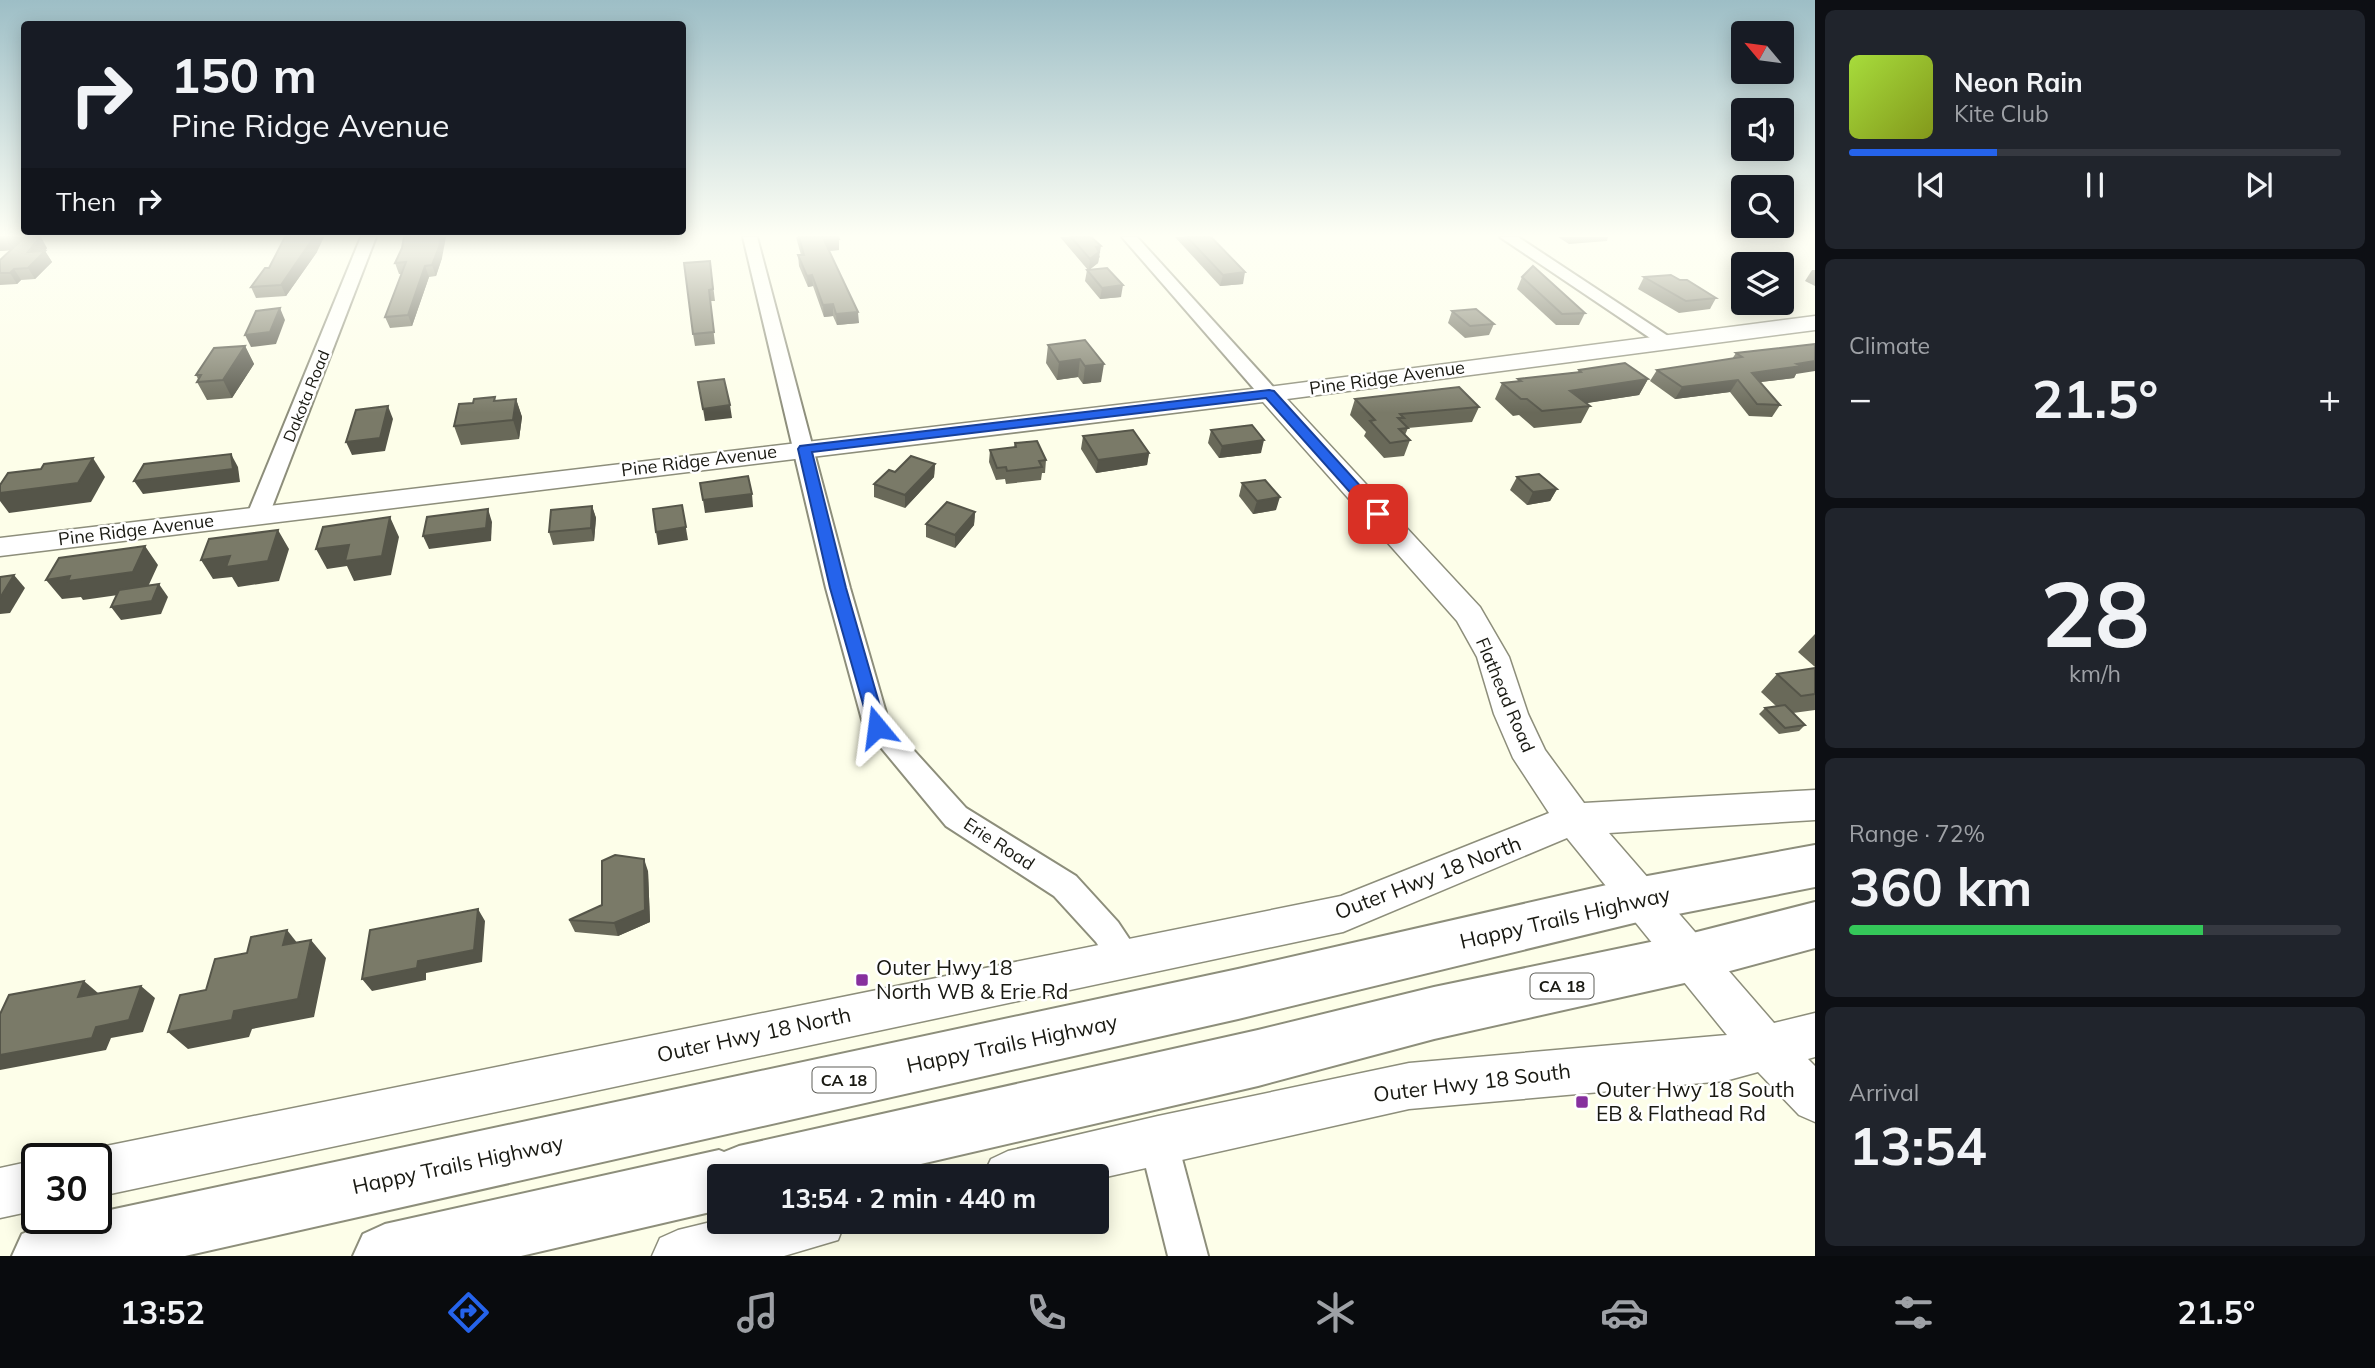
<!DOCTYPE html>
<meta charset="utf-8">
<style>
:root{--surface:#171b24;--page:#20242c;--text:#f1f3f6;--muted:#9ea1a6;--line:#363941;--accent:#2563eb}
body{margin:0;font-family:Mulish,sans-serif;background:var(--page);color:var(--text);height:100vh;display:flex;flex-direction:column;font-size:26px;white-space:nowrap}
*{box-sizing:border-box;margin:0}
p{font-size:23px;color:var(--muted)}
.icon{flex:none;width:38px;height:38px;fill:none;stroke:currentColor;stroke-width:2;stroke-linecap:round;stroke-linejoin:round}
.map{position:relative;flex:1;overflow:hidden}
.details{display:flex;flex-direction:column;gap:10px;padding:10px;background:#0d0f14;width:560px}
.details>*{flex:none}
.banner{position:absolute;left:21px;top:21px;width:665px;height:214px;border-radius:7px;box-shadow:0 4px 18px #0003;background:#171b24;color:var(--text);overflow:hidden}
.needle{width:46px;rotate:299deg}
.buttons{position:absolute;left:1731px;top:21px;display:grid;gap:14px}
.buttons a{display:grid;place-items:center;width:63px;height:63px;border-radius:7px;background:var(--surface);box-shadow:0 4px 18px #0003;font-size:35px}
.speed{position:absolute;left:21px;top:1143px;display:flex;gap:14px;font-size:35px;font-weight:700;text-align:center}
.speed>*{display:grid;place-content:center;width:91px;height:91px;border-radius:50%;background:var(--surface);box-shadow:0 4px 18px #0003;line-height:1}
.speed .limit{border:4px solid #111;border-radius:10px;background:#fff;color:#111}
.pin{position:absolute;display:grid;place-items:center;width:60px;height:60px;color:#fff;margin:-30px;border-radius:14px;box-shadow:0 4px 10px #0006}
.me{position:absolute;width:77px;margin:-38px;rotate:344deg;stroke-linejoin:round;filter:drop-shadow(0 0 5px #0008)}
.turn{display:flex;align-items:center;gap:24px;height:147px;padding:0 35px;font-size:32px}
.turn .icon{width:91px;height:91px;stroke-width:2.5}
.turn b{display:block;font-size:49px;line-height:60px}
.then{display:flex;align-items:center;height:66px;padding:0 35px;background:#0003;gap:14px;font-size:26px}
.big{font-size:52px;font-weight:700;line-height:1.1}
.details .tile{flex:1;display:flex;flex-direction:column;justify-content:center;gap:10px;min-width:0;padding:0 24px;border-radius:10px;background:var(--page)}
.details .dial{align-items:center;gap:0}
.dial b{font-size:91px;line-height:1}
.song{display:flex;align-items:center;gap:21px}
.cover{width:84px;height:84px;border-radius:10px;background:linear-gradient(135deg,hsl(80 70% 55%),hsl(70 70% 35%))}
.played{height:7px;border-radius:4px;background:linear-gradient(90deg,var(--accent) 30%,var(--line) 30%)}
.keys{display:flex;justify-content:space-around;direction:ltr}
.heat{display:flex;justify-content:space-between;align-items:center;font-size:38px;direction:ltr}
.charge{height:10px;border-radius:5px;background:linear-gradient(90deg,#34c759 72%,var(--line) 0)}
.trip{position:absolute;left:707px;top:1164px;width:402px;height:70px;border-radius:7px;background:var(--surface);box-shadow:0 4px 18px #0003;font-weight:700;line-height:70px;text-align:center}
.tabs{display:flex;height:112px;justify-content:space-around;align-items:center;background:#090b0e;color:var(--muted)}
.tabs .icon{width:49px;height:49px}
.tabs .current{color:var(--accent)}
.tabs b{font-size:32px;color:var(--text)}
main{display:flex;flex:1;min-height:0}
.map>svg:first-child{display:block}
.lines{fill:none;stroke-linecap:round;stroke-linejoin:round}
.minor-casing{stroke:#8d8e7b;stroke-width:4}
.tertiary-casing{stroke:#8d8e7b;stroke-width:3}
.primary-casing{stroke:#8d8e7b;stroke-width:4}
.minor{fill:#fff;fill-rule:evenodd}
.tertiary{fill:#fff;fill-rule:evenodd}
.primary{fill:#fff;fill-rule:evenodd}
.wall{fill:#696959}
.shaded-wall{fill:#555549}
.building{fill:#7a7a68;stroke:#555549;stroke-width:2}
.route{fill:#2563eb;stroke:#184099;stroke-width:2}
.poi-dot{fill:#87309e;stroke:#fff;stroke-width:2.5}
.labels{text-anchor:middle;stroke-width:5;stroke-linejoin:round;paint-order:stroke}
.far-street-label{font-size:16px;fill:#191912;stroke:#fff}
.shield{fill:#fff;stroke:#5e5e59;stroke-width:2}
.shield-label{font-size:16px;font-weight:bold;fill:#191912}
.street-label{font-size:18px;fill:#191912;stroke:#fff}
.near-street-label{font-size:21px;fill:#191912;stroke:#fff}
.near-poi-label{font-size:21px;fill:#191912;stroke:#fff;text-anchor:start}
</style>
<main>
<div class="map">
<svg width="1815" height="1256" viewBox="0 0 1815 1256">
<rect width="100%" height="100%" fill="#fdfee9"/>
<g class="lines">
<g class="minor-casing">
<g id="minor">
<polygon points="361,237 376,237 269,515 266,520 250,520 247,515"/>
<polygon points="743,237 757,237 850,588 889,723 966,808 1076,876 1118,922 1142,958 1138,969 1126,973 1114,969 1096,942 1054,896 946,826 864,727 826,588"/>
<polygon points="1122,237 1137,237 1276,390 1278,394 1276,398 1262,398"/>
<polygon points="1500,237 1518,237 1674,340 1671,344 1659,344"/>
<polygon points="1158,1121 1171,1127 1177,1140 1208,1256 1168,1256 1139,1140 1145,1127"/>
</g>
</g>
<g class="tertiary-casing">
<g id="tertiary">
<polygon points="1815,316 1815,330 1287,399 1480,607 1509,657 1528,714 1545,750 1584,803 1815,790 1815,820 1609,833 1774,1023 1815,1013 1815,1057 1808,1059 1815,1066 1815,1122 1799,1115 1758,1072 1725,1081 1409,1109 1097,1179 1097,1176 983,1176 991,1159 1008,1151 1158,1116 1409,1063 1727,1035 1567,838 1343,932 96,1197 96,1158 77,1158 96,1148 1341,896 1549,813 1513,758 1494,714 1477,657 1457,621 1263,402 0,556 0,538 1269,387"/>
<polygon points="37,1160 37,1210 0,1218 0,1168"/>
<polygon points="719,1220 719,1222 845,1222 838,1240 784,1256 652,1256 660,1238 678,1230"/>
</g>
</g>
<g class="primary-casing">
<g id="primary">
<path d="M 1815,845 L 1815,887 L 1642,921 L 1238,1019 L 185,1256 L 12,1256 L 22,1234 C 47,1223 69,1218 96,1218 L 96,1213 L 1238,969 L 1642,877 Z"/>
<polygon points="1815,902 1815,948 1689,982 1434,1039 1258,1086 869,1176 719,1176 719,1210 521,1256 353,1256 363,1234 385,1224 719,1150 724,1152 739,1146 1258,1030 1434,987 1689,934"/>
</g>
</g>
<use href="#minor" class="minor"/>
<use href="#tertiary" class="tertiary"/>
<use href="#primary" class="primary"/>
</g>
<g class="wall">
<polygon points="0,237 47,248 45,251 52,262 35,279 21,280 17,284 0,285 0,260 11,250 0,251"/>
<polygon points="796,237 838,237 839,250 829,251 859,323 837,325 833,316 824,317 813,286 808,287 799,266 798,255 801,255"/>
<polygon points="1060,237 1091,237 1100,257 1099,258 1098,263 1089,270 1121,297 1100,299 1085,281 1087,270 1088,270"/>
<polygon points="1175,237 1211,237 1243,284 1220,286"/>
<polygon points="1558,237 1608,237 1607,241 1569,244"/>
<polygon points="317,252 286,296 256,298 251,287 269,268"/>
<polygon points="442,258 436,276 429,277 412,326 390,328 385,317 402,274 399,274 395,263"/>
<polygon points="710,261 715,301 710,301 715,344 695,346 693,334"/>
<polygon points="1812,270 1815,270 1815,286 1805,281"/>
<polygon points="1522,277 1585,313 1579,325 1556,325 1517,289"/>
<polygon points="1644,277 1680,280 1716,298 1710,309 1679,313 1638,289"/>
<polygon points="1452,311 1494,324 1489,335 1465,338 1448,323"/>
<polygon points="1085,340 1101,382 1083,384 1078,377 1057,380 1046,363 1048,345"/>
<polygon points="245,346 254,364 232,398 207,400 197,382 198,379 196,375"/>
<polygon points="1736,353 1796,374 1794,378 1760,382 1780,405 1772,417 1749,416 1730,392 1675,399 1650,381 1657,370 1732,359"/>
<polygon points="1579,370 1648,379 1639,395 1586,403 1590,406 1581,423 1534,428 1519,415 1513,416 1495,399 1502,383 1517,382 1518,379 1578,372"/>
<polygon points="516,399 522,417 519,439 461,445 454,426 496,401"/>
<polygon points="1355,399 1479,407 1472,422 1408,428 1405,435 1410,440 1404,456 1384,458 1364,436 1366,432 1350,415"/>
<polygon points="1211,430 1261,453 1219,458 1208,443"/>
<polygon points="1083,436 1149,453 1147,465 1096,473 1081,449"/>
<polygon points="1015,443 1046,460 1045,473 1042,473 1041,480 1006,484 1005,479 996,480 989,462 990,450 1014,447"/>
<polygon points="935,464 934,477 905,508 874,497 874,484 895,472"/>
<polygon points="1517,477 1557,489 1550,501 1527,505 1510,490"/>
<polygon points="1242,483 1276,510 1253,514 1239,496"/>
<polygon points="592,506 596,518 594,541 553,545 549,532"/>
<polygon points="975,512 974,525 955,548 926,537 926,524"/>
<polygon points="1815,634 1815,667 1798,652"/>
<polygon points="1815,668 1815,710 1793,713 1805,725 1799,731 1779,734 1759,714 1765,708 1776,706 1761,692 1777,674"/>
<polygon points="648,871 650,922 618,936 575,932 569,920 602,905"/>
</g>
<g class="shaded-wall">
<polygon points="18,237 35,237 24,249 0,251 0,239"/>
<polygon points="41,237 47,248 43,253 45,251 52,262 35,279 28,268 28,252"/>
<polygon points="314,237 324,237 317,252 286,296 281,285"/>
<polygon points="441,237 446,237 442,258 436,276 432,265"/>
<polygon points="839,239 839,250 825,251 824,240"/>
<polygon points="1101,246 1098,263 1089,270 1090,259 1096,247"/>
<polygon points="425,266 429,277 412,326 408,315"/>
<polygon points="14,269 21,280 17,284 10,273"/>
<polygon points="1245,272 1243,284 1220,286 1223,275"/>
<polygon points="812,275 813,286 808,287 807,276"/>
<polygon points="1123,285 1121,297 1100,299 1102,288"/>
<polygon points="833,304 833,316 824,317 823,305"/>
<polygon points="280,308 285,320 276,344 251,347 245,335"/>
<polygon points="858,312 859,323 837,325 836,314"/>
<polygon points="245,346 254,364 232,398 223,380"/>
<polygon points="1080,359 1078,377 1057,380 1059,362"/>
<polygon points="1815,361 1815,371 1796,374 1794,378 1744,384 1752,373"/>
<polygon points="1104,364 1101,382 1083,384 1085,366"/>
<polygon points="1648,379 1639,395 1562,407 1570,391"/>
<polygon points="1738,380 1730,392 1675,399 1682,387"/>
<polygon points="516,399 522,417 519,439 513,420"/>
<polygon points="730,405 732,418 705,421 703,409"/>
<polygon points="388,406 393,419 385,451 352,455 346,442"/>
<polygon points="1264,440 1261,453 1219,458 1222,446"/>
<polygon points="1149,453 1147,465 1096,473 1098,460"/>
<polygon points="231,454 238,467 240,482 143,494 134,481"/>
<polygon points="93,458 105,477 91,502 9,513 0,501 0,493"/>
<polygon points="935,464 934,477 905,508 905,495"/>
<polygon points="1557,489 1550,501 1527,505 1533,492"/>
<polygon points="752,494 753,507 705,513 703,500"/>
<polygon points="1280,497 1276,510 1253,514 1257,501"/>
<polygon points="682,505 688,540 658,545 656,532"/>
<polygon points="592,506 596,518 594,541 591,528"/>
<polygon points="488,509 492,522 491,541 429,549 423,536"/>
<polygon points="975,512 974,525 955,548 955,535"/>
<polygon points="390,517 399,537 391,575 354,581 347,566 327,569 316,549"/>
<polygon points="278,530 289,549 279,581 238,587 232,577 213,579 201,560"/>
<polygon points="145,546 158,565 146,591 83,600 81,597 62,599 46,580"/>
<polygon points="14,575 25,588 10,613 0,614 0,598"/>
<polygon points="159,584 168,597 161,614 121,620 111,607"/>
<polygon points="644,859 648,871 650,922 618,936 614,923"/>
<polygon points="478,909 485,921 482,962 426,973 426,980 372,991 362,979 418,961"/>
<polygon points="287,930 302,949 283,945"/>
<polygon points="311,940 326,958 314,1017 252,1029 249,1037 188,1049 168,1032 234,1011"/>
<polygon points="84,981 98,993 93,1009 78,997"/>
<polygon points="141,986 155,998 143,1032 111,1038 106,1050 0,1070 0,1055 96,1027"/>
</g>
<g class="building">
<polygon points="0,237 18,237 0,239"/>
<polygon points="25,237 40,237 28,252 45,251 28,268 14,269 10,273 0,273 0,260"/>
<polygon points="285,237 314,237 281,285 251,287 265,268 269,268"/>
<polygon points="404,237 441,237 439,247 432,265 425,266 408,315 385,317 406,262 395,263 402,248"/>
<polygon points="799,237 838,237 839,239 824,240 858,312 836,314 833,304 823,305 812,275 807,276 798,255 804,255"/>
<polygon points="1071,237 1091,237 1101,246 1096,247 1099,252 1090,259"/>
<polygon points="1187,237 1211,237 1245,272 1223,275"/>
<polygon points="710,261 713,289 709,290 714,332 693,334 684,263"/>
<polygon points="1533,266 1585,313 1562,314 1522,277"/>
<polygon points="1107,268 1123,285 1102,288 1087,270"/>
<polygon points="1671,275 1680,280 1687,280 1716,298 1686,301 1644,277"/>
<polygon points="280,308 270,332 245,335 256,311"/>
<polygon points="1476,309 1494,324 1470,326 1452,311"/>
<polygon points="1085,340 1104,364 1085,366 1080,359 1059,362 1048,345"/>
<polygon points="1815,344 1815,361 1797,364 1802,366 1752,373 1780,405 1757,404 1738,380 1682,387 1657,370 1742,357 1736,353"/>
<polygon points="245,346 223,380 197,382 201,375 196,375 214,348"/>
<polygon points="1625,363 1648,379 1570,391 1590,406 1542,411 1527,399 1521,399 1502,383 1521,381 1518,379 1581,372 1579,370"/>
<polygon points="724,379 730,405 703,409 698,382"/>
<polygon points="1459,387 1479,407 1400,414 1404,418 1398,418 1408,428 1399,429 1410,440 1390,443 1370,421 1375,420 1355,399"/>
<polygon points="495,397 494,401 516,399 513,420 454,426 459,404 473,403 474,399"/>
<polygon points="388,406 380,438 346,442 356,410"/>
<polygon points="1252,425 1264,440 1222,446 1211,430"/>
<polygon points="1133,430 1149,453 1098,460 1083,436"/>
<polygon points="1037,441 1046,460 1039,461 1042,467 1007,471 1006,467 997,468 990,450 1016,447 1015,443"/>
<polygon points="231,454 233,469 134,481 144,464"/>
<polygon points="911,456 935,464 905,495 874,484 889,470 895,472"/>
<polygon points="93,458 78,483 0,493 0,485 8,473 41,469 44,464"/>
<polygon points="1539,474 1557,489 1533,492 1517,477"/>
<polygon points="748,476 752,494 703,500 700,483"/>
<polygon points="1265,480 1280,497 1257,501 1242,483"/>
<polygon points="947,502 975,512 955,535 926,524"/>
<polygon points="682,505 686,527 656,532 653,509"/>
<polygon points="592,506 591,528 549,532 551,510"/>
<polygon points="488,509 486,528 423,536 427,517"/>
<polygon points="390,517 382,556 345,561 349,545 316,549 323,527"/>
<polygon points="278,530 268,561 226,567 230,556 201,560 209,539"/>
<polygon points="145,546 133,572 68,581 70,576 46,580 59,558"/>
<polygon points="14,575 0,598 0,577"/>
<polygon points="159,584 152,601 111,607 119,590"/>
<polygon points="1815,668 1815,694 1801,696 1777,674"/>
<polygon points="1785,705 1805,725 1785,728 1765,708"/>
<polygon points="615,855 644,859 645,910 614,923 569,920 602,905 602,861"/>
<polygon points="478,909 474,950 418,961 417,968 362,979 370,930"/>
<polygon points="287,930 283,945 311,940 298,999 234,1011 232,1020 168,1032 180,995 206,990 215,959 247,953 251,937"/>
<polygon points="84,981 78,997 141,986 129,1020 96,1027 92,1038 0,1055 0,1014 9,995"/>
</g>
<linearGradient id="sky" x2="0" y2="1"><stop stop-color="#9dbec6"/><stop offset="0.57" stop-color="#fefff5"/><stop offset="1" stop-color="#fefff5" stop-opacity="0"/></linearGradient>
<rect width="1815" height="413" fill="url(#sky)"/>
<polygon class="route" points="1269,390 1274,391 1383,511 1383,518 1373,518 1266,398 812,452 846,588 886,727 883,732 871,732 830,588 798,449 800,446"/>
<g class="poi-dot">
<rect x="855" y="973" width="14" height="14" rx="3.5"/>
<rect x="1575" y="1095" width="14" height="14" rx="3.5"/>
</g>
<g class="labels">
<g class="far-street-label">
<text transform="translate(306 396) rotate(-68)" y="6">Dakota Road</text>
</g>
<g class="shield">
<rect x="1530.5" y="973.5" width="63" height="25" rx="5"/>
<rect x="812.5" y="1067.5" width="63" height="25" rx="5"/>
</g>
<g class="shield-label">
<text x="1562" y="992">CA 18</text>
<text x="844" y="1086">CA 18</text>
</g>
<g class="street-label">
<text transform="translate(1387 378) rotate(-8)" y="6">Pine Ridge Avenue</text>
<text transform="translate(699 461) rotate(-7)" y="6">Pine Ridge Avenue</text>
<text transform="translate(136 530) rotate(-7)" y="6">Pine Ridge Avenue</text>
<text transform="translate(1505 695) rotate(67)" y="6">Flathead Road</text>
<text transform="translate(999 844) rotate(33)" y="6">Erie Road</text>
</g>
<g class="near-street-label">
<text transform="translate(1428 878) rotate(-21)" y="7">Outer Hwy 18 North</text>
<text transform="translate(1565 918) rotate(-13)" y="7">Happy Trails Highway</text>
<text transform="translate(754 1035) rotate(-12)" y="7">Outer Hwy 18 North</text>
<text transform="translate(1012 1044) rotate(-12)" y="7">Happy Trails Highway</text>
<text transform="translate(1472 1083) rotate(-7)" y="7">Outer Hwy 18 South</text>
<text transform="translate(458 1165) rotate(-12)" y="7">Happy Trails Highway</text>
</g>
<g class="near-poi-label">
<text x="876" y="975">Outer Hwy 18<tspan x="876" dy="24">North WB &amp; Erie Rd</tspan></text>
<text x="1596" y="1097">Outer Hwy 18 South<tspan x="1596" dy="24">EB &amp; Flathead Rd</tspan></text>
</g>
</g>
</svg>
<div class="buttons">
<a><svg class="needle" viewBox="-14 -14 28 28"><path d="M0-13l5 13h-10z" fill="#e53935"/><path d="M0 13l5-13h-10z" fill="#9ea1a6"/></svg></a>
<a><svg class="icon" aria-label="sound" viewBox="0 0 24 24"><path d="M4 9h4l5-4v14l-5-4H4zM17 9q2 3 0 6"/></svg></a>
<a><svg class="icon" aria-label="search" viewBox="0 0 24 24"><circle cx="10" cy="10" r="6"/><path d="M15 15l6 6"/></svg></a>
<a><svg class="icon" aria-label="layers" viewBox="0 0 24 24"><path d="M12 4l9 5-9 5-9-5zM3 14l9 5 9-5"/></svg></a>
</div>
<div class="speed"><div class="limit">30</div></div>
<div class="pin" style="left:1378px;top:514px;background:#d93025"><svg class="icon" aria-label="arrive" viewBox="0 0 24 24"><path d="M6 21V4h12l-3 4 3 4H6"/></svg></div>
<svg class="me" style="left:877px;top:727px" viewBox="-20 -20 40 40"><path d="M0-17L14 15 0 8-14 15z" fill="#2563eb" stroke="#fff" stroke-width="4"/></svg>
<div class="trip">13:54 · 2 min · 440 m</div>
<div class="banner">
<div class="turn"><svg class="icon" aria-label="right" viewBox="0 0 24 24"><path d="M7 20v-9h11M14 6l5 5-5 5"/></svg><div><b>150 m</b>Pine Ridge Avenue</div></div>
<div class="then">Then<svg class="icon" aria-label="right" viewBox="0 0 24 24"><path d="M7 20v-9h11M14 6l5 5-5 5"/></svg></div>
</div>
</div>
<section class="details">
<div class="tile">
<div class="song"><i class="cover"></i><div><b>Neon Rain</b><p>Kite Club</p></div></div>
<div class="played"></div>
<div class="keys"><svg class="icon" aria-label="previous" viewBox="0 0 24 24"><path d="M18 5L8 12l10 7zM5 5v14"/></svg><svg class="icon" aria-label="pause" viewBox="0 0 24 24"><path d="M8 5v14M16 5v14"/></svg><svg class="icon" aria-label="next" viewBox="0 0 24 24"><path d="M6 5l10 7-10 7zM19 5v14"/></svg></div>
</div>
<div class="tile"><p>Climate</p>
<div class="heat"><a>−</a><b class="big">21.5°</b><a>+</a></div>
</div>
<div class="tile dial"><b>28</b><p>km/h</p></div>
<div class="tile"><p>Range · 72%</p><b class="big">360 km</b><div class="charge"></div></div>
<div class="tile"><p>Arrival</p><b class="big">13:54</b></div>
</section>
</main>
<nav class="tabs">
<b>13:52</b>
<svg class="icon current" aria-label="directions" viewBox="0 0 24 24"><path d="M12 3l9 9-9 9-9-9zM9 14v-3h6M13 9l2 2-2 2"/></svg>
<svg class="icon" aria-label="music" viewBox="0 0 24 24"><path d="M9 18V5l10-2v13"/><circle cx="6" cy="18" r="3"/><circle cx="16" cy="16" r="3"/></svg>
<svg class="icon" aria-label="phone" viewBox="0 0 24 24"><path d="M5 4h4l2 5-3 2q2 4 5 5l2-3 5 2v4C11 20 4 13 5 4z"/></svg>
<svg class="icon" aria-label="climate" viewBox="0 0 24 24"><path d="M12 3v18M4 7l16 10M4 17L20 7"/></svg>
<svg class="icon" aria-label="car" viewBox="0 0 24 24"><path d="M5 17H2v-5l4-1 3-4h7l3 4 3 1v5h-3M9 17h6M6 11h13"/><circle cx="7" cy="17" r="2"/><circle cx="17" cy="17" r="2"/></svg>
<svg class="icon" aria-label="filters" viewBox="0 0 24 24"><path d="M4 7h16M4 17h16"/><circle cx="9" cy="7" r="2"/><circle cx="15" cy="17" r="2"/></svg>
<b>21.5°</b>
</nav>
